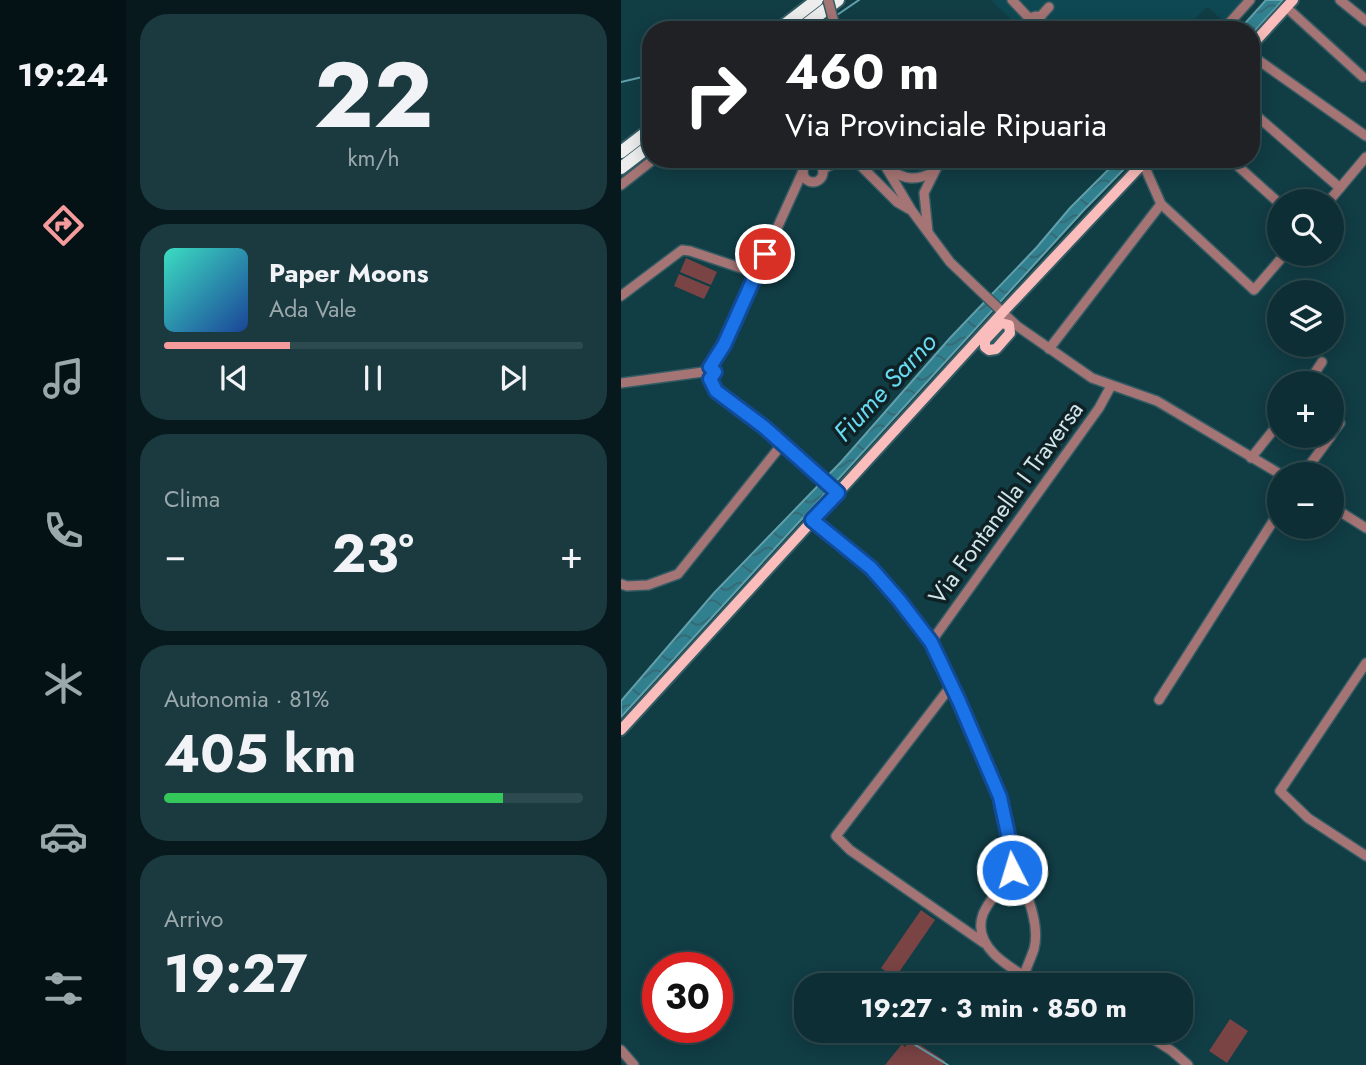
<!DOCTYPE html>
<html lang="it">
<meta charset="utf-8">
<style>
:root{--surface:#0d2e34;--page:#1b3a40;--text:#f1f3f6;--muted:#9aa8ac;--line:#2d4a4f;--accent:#f59b9c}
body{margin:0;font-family:Jost,sans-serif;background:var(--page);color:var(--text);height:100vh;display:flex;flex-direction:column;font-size:26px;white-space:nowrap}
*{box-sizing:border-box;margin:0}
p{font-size:23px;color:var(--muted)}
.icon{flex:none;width:38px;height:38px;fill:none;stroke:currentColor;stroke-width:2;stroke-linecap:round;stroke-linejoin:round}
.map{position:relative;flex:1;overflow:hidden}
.sheet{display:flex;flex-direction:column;gap:14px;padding:14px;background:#07191d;width:495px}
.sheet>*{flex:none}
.hud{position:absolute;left:21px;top:21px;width:618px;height:147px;border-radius:28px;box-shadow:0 4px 18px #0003,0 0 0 2px var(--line);background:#202124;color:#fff;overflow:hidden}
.controls{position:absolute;left:646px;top:189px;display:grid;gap:14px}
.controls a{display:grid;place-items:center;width:77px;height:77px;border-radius:50%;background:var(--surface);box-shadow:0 4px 18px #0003,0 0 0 2px var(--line);font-size:35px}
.speed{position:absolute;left:21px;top:952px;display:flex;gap:14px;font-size:35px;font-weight:700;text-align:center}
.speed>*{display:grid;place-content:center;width:91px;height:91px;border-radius:50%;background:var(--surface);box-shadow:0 4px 18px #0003,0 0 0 2px var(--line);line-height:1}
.speed .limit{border:10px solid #d22;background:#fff;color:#111}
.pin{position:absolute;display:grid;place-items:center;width:60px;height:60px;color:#fff;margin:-30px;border:4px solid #fff;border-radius:50%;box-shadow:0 2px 7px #0007}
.me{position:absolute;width:77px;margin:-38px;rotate:355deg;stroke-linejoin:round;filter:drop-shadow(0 0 5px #0008)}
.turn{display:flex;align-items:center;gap:24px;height:147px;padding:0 28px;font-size:32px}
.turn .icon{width:91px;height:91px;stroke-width:2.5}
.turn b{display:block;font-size:49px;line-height:60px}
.big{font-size:52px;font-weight:700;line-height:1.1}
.sheet .tile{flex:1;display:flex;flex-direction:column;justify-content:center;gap:10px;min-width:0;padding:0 24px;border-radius:28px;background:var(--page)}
.sheet .dial{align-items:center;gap:0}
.dial b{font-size:91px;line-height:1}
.song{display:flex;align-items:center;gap:21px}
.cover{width:84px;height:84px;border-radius:10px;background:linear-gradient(135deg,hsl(170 70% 55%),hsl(220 70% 35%))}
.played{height:7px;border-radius:4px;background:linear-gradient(90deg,var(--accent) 30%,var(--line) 30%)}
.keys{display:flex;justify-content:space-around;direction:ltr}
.heat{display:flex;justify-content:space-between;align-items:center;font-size:38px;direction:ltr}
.charge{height:10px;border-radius:5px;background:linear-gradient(90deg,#34c759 81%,var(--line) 0)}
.trip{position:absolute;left:173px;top:973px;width:399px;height:70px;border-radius:28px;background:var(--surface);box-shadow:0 4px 18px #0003,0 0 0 2px var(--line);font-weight:700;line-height:70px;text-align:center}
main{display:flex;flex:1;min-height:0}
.dock{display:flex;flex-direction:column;width:126px;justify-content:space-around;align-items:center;background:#051215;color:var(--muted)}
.dock .icon{width:49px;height:49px}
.dock .on{color:var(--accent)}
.dock b{font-size:32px;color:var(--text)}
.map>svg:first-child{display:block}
.built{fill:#0e4852}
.green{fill:#7a4344}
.water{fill:url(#water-waves);stroke:#619fab;stroke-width:2}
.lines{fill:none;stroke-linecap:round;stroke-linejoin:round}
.stream{stroke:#619fab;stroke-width:2}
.minor-casing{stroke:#335b63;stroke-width:12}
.major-casing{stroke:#335b63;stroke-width:14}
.highway-casing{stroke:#335b63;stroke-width:16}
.minor{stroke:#a57474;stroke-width:9}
.major{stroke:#fabdbc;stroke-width:10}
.highway{stroke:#ededed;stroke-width:12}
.minor-bridge-casing{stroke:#335b63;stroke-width:12;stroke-linecap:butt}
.minor-bridge{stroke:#a57474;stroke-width:9}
.route-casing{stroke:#114b97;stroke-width:18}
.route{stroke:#1a73e8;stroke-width:12}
.labels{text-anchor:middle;stroke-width:7;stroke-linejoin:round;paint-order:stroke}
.street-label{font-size:24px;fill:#d0e6eb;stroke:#0f2125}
.water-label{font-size:26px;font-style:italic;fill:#67dbf1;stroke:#0f2125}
</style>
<main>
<nav class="dock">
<b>19:24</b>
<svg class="icon on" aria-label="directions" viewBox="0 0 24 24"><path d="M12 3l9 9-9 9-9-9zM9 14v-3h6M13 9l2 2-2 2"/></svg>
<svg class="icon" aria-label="music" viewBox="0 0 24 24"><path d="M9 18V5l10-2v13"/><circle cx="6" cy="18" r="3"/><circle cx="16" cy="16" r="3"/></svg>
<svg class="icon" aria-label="phone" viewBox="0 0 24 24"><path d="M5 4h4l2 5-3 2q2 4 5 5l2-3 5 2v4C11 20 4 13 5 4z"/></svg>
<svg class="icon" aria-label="climate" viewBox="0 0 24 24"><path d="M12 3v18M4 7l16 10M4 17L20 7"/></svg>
<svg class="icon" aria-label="car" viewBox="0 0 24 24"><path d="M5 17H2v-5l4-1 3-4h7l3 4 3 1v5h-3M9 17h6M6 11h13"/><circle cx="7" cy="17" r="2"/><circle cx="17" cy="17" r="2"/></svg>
<svg class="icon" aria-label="filters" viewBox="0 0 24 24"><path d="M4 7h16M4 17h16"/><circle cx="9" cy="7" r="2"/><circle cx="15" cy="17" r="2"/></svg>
</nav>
<section class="sheet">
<div class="tile dial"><b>22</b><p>km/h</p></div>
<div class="tile">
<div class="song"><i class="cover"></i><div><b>Paper Moons</b><p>Ada Vale</p></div></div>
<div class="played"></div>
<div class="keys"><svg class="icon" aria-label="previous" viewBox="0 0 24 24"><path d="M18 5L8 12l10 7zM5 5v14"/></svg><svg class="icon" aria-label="pause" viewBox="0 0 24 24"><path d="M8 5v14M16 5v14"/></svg><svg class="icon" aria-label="next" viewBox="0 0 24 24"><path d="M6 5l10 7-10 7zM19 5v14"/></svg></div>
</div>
<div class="tile"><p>Clima</p>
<div class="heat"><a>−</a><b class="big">23°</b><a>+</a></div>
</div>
<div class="tile"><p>Autonomia · 81%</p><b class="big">405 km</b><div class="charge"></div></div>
<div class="tile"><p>Arrivo</p><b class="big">19:27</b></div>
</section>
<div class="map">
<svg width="745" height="1065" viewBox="0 0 745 1065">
<defs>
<pattern id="water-waves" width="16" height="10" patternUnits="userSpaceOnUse" patternTransform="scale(1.75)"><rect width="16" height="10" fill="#31808f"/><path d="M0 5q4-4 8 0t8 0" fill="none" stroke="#366872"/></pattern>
</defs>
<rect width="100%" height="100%" fill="#113d45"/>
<polygon class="built" points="370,0 624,0 604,23 588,8 585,8 563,30 401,30"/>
<g class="green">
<polygon points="65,258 96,272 90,285 59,272"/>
<polygon points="58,274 89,287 83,299 53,286"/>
<polygon points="300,910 314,920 274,978 260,968"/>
<polygon points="609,1019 627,1031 606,1063 588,1051"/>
<polygon points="290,1039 324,1061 322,1065 264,1065 281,1044 284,1047"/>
</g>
<g class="water">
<polygon points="645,0 662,0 630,35 630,30 618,30"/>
<polygon points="498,159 513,159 463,210 0,717 0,701 93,593 220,462 329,338 416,247 449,208"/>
</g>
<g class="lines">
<g class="stream">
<polyline points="216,15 238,0"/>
<polyline points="195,30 209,20"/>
<polyline points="0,82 30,75"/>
<polyline points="291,1043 327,1065"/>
</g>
<g class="minor-casing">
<g id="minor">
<polyline points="391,0 408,18"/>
<polyline points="719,0 745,21"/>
<polyline points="665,7 742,77"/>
<polyline points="408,18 415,16 419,18 421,24 418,30"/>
<polyline points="408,18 405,25 408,30"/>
<polyline points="418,18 428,7"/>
<polyline points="421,26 445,30"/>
<polyline points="602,30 629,0"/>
<polyline points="630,55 745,136"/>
<polyline points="630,111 719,188"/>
<polyline points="260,159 291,211 329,262 396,326 471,378 536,401 659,474"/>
<polyline points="609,159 658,203"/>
<circle cx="192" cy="172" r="10"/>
<polyline points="202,169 218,161 236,162 276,202 288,209"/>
<path d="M 268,169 C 284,180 295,181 313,172"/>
<polyline points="0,185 33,159"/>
<polyline points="708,201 745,157"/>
<polyline points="540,204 633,290 664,254"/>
<polyline points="307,232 303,193 320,159"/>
<polyline points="0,296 61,250 69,251 135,273"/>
<polyline points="428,349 540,204 522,163"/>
<polyline points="89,367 103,345 182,171"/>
<polyline points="89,379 95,391 143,427 217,493"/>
<polyline points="0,383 82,372"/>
<polyline points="687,383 701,362"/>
<polyline points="710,435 719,423"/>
<polyline points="630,458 658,423"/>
<polyline points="682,474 710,436"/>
<polyline points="710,506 745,528"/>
<path d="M 191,521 L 250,568 L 278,600 L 310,642 L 338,701 L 379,797 L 393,862 C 388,882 370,895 362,914 C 349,949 395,971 419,985"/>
<polyline points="0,584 6,586 27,585 57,574 162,443"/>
<polyline points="310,642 478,408 490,386"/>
<polyline points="745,663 659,791 687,818 745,856"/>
<polyline points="330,686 215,836 229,850 363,943"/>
<polyline points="538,700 658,512"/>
<path d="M 394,864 C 403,889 420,922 413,949 C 410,958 406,966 403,975"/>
<polyline points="520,1031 551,1051 567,1065"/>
<polyline points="0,1050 13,1065"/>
</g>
</g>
<g class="major-casing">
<g id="major">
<polyline points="630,46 672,0"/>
<polygon points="380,323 388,325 389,333 375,349 368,350 364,347 364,340"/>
<polyline points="0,730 382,312 526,159"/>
</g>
</g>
<g class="highway-casing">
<g id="highway">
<polyline points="157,30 196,0"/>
<polyline points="178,30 217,0"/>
<polyline points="0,152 30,129"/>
<polyline points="0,168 30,145"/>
</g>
</g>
<use href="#minor" class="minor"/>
<use href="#major" class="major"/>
<use href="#highway" class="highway"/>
<g class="minor-bridge-casing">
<polyline id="minor-bridge" points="207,0 215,30"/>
</g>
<use href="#minor-bridge" class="minor-bridge"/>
</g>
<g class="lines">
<g class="route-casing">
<polyline id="route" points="144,254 103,345 89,367 94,372 89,379 95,391 143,427 217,493 191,520 250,568 278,600 310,642 338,701 379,797 393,862 391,870"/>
</g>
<use href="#route" class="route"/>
</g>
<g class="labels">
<g class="street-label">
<text transform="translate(385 503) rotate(-54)" y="8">Via Fontanella I Traversa</text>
</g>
<g class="water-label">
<text transform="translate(264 387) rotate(-47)" y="9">Fiume Sarno</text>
</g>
</g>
</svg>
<div class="controls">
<a><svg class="icon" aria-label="search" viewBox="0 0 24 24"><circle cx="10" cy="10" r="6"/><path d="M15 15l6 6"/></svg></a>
<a><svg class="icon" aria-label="layers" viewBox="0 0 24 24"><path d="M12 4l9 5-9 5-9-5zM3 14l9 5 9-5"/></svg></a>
<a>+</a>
<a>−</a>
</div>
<div class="speed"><div class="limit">30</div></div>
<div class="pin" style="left:144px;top:254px;background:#d93025"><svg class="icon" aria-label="arrive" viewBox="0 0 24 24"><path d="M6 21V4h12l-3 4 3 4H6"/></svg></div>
<svg class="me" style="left:391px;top:870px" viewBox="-20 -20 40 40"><circle r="17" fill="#1a73e8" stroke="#fff" stroke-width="3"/><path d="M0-11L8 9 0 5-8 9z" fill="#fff"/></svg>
<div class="trip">19:27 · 3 min · 850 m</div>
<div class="hud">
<div class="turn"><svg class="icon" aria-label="right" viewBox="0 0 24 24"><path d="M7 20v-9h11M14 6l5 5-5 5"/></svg><div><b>460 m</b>Via Provinciale Ripuaria</div></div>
</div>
</div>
</main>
